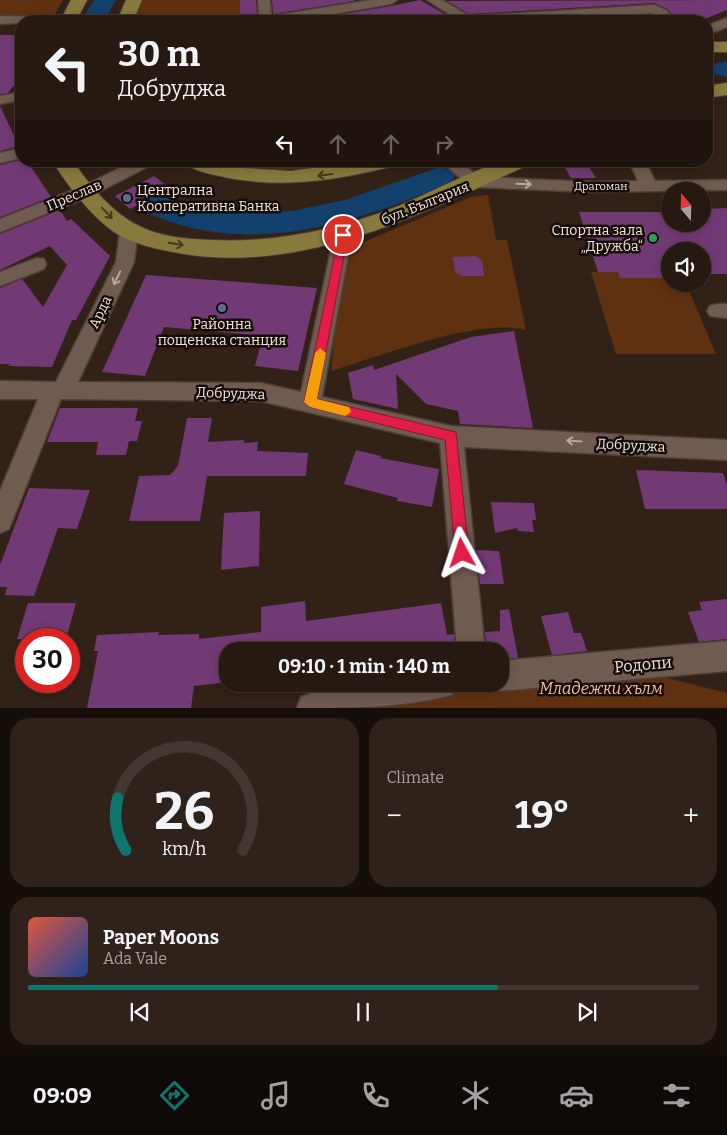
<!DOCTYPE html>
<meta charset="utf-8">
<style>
:root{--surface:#261911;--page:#2e221a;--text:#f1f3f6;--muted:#a4a09f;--line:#423831;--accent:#0f766e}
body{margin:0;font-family:Bitter,serif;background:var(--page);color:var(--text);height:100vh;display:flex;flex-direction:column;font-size:19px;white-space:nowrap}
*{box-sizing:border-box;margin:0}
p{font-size:16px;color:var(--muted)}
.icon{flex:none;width:28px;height:28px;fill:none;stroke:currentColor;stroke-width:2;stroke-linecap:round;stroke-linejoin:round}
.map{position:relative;height:708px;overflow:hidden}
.details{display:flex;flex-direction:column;gap:10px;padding:10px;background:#150e09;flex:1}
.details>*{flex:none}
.hud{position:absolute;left:15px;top:15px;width:698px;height:152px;border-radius:20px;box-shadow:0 2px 12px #0003,0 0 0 1px var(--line);background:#261911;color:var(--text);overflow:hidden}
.needle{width:32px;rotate:341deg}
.buttons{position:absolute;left:661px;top:182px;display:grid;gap:10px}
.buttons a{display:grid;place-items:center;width:50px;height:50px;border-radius:50%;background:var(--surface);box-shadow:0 2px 12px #0003,0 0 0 1px var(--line);font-size:25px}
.speed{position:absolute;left:15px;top:628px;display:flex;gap:10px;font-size:25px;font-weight:700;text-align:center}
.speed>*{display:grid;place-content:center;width:65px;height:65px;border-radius:50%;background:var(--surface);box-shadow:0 2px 12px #0003,0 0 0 1px var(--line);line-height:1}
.speed .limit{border:8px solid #d22;background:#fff;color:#111}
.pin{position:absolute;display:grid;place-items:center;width:42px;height:42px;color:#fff;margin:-21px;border:2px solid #fff;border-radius:50%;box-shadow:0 1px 5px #0007}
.me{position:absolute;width:55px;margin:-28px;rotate:355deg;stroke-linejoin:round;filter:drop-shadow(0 0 4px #0008)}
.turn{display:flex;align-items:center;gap:18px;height:105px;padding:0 20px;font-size:22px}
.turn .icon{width:65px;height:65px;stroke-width:2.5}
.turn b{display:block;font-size:35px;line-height:42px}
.lanes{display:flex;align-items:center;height:48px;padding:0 20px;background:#0003;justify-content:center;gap:25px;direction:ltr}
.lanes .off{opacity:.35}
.big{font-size:38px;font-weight:700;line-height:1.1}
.details .card{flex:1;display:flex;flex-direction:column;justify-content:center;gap:8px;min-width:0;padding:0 18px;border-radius:20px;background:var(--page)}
.details .dial{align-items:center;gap:0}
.dial svg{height:130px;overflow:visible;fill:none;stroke:var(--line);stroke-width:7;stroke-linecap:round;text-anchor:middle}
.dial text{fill:var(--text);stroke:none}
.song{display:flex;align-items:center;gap:15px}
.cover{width:60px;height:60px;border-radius:8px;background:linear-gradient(135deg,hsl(10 70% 55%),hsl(220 70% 35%))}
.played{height:5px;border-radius:2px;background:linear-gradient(90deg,var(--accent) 70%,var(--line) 70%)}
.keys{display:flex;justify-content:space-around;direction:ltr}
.heat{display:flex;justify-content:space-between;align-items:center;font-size:28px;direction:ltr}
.details .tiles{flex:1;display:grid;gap:10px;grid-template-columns:1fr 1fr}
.card:last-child{grid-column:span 2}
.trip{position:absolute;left:219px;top:642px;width:290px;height:50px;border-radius:20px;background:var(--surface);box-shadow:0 2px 12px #0003,0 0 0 1px var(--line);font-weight:700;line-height:50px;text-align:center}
.tabs{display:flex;height:80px;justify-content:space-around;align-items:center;background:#0f0a07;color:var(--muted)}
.tabs .icon{width:35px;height:35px}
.tabs .on{color:var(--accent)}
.tabs b{font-size:22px;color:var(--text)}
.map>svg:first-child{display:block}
.green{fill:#603111}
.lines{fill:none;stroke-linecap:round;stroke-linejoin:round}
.river{fill:#13416d;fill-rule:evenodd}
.building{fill:#723a75}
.minor-casing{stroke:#4d3e37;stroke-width:3}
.major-casing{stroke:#4d3e37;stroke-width:2}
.minor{fill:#6f5b50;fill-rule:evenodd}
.major{fill:#887a3d;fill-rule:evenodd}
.oneway{stroke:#43391e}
.oneway2{stroke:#b6a69e}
.route{fill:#e11d48;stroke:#92132f}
.slow{fill:#f59e0b}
.service-dot{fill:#5c6f8a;stroke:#150d09;stroke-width:2}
.leisure-dot{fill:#2e9e5b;stroke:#150d09;stroke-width:2}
.labels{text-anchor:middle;stroke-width:5;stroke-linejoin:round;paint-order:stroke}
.far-street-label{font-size:11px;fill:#f0e4dd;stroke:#150d09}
.poi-label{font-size:14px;fill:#f0e4dd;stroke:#150d09;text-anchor:start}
.street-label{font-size:14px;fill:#f0e4dd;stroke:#150d09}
.near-street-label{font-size:16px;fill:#f0e4dd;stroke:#150d09}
.near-park-label{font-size:16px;font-style:italic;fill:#f9bc98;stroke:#150d09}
</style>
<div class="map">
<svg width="727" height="708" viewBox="0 0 727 708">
<rect width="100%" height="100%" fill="#322117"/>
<g class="green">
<polygon points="0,0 63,0 54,16 0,15"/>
<polygon points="140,0 256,0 257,14 132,19"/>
<path d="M 223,161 L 340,161 C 302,174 262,170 223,161 Z"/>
<path d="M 488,195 L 496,240 L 507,240 L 526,330 C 478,317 381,356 331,371 L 340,270 L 352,247 L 471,197 Z"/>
<polygon points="670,271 670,284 686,284 716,354 616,354 591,272 618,272 620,278 664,278"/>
<polygon points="620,666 727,693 727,708 312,708 441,684 500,684"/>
</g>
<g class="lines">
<g class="river">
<polygon points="94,0 116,0 104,21 84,21 82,19"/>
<polygon points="727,61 727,77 715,74 711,69 715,64"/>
<path d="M 440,167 L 451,170 L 455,176 L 451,182 C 375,215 291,245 207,231 C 185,228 163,219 142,211 L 137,204 L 142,197 L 153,194 L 208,211 L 268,213 L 297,210 L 345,200 Z"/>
</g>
</g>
<g class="building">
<polygon points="240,0 256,0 257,16 251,21 240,21"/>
<polygon points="272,0 354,0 354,1 273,14"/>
<polygon points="420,0 457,21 303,21 391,6"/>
<polygon points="727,0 727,10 700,21 678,21 667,9 654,3 469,14 447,1"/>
<polygon points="651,15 660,21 539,21"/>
<polygon points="0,35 21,35 21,76 8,93 0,94"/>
<polygon points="0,106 19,146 0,151"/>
<polygon points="21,160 27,161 51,197 0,217 0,165"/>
<polygon points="561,161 585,161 596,178 571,178"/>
<polygon points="154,176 170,188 130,209 115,196"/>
<polygon points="727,208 727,274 709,274 708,271 702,271 702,251 670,251 670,276 665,278 620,278 618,272 598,272 579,212 670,212 670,224 702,224 702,209"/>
<polygon points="60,210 67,221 71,219 110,256 76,320 72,320 52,367 8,366 10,364 0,364 0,288 22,279 43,307 67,265 50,246 0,270 0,234"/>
<polygon points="475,256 482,260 484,276 462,276 455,272 453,257"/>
<polygon points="146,275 317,288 298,371 255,366 263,336 164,327 145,376 102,372"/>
<polygon points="514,331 533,428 460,424 458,411 426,404 396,374 398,409 353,399 348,373 373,365 374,370 471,337"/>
<polygon points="60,408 138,408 135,421 142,421 137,441 129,441 126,455 96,455 98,442 47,442"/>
<polygon points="187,418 212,418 208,442 244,440 244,443 258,442 257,451 308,453 306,476 207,476 200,521 129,521 139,476 170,475 178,466"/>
<polygon points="356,450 381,456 380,458 439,469 432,507 397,501 398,498 344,484"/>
<polygon points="636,470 723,473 727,485 727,509 645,509"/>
<polygon points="29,488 90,490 77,529 58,528 34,596 5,595 7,587 0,587 0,565"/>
<polygon points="491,502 534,503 536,520 532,520 534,532 518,531 517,528 495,533"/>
<polygon points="260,511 259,566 221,570 224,513"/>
<polygon points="476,550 499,551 504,584 480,584"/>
<polygon points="727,599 727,639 699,642 688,612 702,610 699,602"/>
<polygon points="305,601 306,621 441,603 447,635 454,634 455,651 228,651 228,682 194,686 191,708 87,708 98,651 94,651 97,635 159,632 158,635 199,634 199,639 261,632 261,607"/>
<polygon points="28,603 76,603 66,639 17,639"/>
<polygon points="509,609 518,658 500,659 500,651 487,651 485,632 500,631 500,610"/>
<polygon points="568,612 574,633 581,633 587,651 552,655 541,616"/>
</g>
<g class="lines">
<g class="minor-casing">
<g id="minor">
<polygon points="258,0 270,0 271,16 371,0 397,0 391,4 294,21 253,21 259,17"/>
<polygon points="427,0 442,0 469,16 654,5 666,10 676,21 663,21 652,13 510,21 460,21"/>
<polygon points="0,16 50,17 56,21 0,24"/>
<polygon points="727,18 727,27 706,35 706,26"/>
<polygon points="21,92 21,100 0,104 0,96"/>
<polygon points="21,148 21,158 0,163 0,153"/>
<polygon points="134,161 155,161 153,164 93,195 0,232 0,219 81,187"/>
<polygon points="441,161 459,161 479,177 593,182 638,181 629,161 645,161 655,181 727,180 727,190 593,192 475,187 469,186"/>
<polygon points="129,225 135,227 138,231 134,262 78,382 261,383 301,392 334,235 337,231 349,231 352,235 322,397 451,426 727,440 727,460 464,447 485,651 457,651 440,443 261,401 61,399 9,529 0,533 0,491 38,399 0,399 0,381 56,382 116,262 120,231 123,227"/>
<polygon points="37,258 44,259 46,264 44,269 0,286 0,272"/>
<polygon points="717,304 727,304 727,318 710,316 707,311 710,306"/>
<polygon points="727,641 727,671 500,691 488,684 500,684 500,661"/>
<path d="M 361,684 L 456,684 L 452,695 C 404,708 347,708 297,708 L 301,697 L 312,693 Z"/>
</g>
</g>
<g class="major-casing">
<g id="major">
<polygon points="71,0 87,0 76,21 60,21"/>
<polygon points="126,0 142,0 133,21 117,21"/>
<rect x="706" y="42" width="21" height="10"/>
<polygon points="727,83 727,95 706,98 706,86"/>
<path d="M 52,161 L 73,161 C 89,185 112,212 137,225 C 159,237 186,239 211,240 C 276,243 336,230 396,207 C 431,193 465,173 501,162 C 510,159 522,161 531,161 L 528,165 C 419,215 302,275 178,253 C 157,249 132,244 114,232 C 89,214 69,187 52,161 Z"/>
<path d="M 184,161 L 215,161 L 242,168 L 291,171 L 363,161 L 400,161 L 397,165 C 336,181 277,190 215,175 C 205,173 189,169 184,161 Z"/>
</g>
</g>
<use href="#minor" class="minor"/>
<use href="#major" class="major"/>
</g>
<defs><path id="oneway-shaft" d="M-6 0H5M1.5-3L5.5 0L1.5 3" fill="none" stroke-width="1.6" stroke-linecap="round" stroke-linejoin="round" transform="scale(1.25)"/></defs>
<g class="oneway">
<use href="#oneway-shaft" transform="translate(325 175) rotate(173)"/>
<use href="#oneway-shaft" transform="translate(107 213) rotate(46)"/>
<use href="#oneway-shaft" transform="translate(176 244) rotate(10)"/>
</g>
<g class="oneway2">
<use href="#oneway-shaft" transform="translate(524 184) rotate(2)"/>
<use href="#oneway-shaft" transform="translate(117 278) rotate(116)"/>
<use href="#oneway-shaft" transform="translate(574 441) rotate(-176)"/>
</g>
<polygon class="route" points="343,232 348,235 317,399 456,432 469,553 467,558 462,560 457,558 455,553 445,440 310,407 304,402 339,235"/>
<polygon class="slow" points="320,348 326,353 317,399 349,407 351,411 349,414 345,416 310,407 304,402 315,353"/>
<g class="service-dot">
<circle cx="127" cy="198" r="5"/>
<circle cx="222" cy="308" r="5"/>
</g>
<circle class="leisure-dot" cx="653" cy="238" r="5"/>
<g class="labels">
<g class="far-street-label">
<text x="601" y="190">Драгоман</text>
</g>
<g class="poi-label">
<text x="137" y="195">Централна<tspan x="137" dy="16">Кооперативна Банка</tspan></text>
<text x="643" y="235" text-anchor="end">Спортна зала<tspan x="643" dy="16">„Дружба“</tspan></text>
<text x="222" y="329" text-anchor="middle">Районна<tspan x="222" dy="16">пощенска станция</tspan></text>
</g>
<g class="street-label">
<text transform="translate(74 195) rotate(-23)" y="5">Преслав</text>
<text transform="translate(425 203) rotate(-22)" y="5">бул. България</text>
<text transform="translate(100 312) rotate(-64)" y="5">Арда</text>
<text transform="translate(231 393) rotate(2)" y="5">Добруджа</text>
<text transform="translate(631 445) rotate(3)" y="5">Добруджа</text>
</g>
<g class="near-street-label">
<text transform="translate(643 664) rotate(-5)" y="6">Родопи</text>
</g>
<g class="near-park-label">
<text x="601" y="694">Младежки хълм</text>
</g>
</g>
</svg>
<div class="buttons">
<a><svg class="needle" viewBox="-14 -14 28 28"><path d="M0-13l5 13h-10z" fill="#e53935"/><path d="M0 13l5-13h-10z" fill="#a4a09f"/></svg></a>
<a><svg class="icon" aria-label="sound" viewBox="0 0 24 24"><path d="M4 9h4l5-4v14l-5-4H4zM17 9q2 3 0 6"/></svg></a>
</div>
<div class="speed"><div class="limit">30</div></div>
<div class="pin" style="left:343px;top:235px;background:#d93025"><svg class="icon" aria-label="arrive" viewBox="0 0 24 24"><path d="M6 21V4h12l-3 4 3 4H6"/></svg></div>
<svg class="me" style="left:462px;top:553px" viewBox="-20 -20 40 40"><path d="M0-17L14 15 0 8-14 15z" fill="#e11d48" stroke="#fff" stroke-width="4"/></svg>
<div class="trip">09:10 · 1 min · 140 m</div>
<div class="hud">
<div class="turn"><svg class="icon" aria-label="left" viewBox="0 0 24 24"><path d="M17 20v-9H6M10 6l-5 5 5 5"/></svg><div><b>30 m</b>Добруджа</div></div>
<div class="lanes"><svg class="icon" aria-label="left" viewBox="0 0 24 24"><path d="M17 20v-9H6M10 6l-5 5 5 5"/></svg><svg class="icon off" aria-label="ahead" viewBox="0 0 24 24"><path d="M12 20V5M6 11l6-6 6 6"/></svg><svg class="icon off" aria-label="ahead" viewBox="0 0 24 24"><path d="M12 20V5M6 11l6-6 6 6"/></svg><svg class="icon off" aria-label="right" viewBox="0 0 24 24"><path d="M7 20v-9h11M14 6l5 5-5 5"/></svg></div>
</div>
</div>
<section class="details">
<div class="tiles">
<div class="card dial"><svg viewBox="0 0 100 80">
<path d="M14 69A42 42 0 1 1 86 69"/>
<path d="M14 69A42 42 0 0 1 9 37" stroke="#0f766e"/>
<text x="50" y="56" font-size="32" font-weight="700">26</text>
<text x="50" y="72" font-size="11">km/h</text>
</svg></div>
<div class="card"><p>Climate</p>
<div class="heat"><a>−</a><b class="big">19°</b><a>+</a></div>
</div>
<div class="card">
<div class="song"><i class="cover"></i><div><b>Paper Moons</b><p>Ada Vale</p></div></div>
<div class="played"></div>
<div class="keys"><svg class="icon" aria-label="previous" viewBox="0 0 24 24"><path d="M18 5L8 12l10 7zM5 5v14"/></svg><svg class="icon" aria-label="pause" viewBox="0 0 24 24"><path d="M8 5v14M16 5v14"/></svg><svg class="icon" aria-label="next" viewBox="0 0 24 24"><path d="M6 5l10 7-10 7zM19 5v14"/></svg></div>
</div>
</div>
</section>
<nav class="tabs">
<b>09:09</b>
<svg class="icon on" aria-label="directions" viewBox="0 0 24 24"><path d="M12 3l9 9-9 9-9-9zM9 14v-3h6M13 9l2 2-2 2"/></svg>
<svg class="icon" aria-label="music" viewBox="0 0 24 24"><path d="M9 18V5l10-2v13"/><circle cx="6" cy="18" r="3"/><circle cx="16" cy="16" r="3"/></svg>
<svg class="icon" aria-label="phone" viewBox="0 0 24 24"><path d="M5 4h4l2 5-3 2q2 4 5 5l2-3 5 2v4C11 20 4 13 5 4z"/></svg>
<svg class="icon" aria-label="climate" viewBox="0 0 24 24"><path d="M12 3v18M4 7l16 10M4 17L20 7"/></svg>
<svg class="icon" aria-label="car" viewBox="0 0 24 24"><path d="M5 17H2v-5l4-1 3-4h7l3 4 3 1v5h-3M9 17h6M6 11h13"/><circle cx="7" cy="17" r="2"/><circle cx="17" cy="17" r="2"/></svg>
<svg class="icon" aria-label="filters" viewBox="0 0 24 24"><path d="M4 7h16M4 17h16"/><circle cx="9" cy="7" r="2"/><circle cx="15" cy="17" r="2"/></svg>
</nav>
